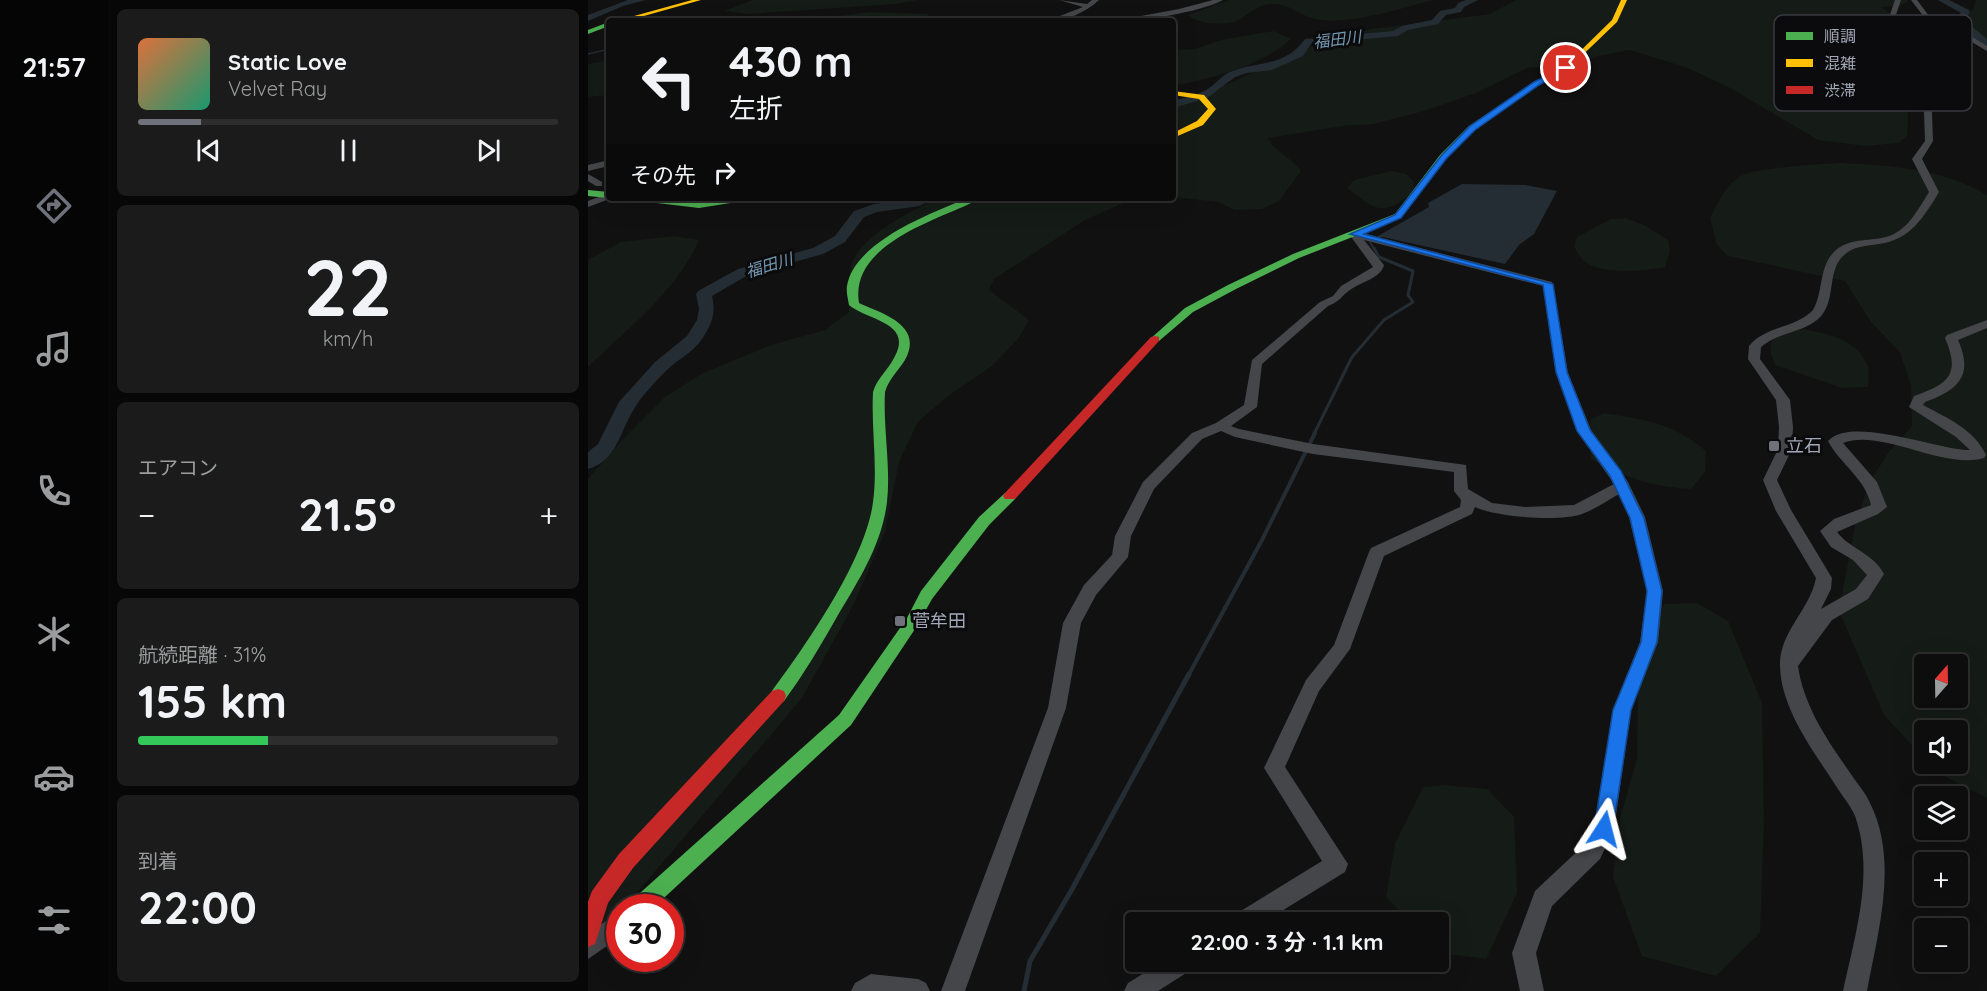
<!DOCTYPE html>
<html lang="ja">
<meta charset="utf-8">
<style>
:root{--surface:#0d0d0d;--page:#1b1b1b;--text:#f1f3f6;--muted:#9a9c9d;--line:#2d2d2e;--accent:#6f727b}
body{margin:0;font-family:Quicksand,"Noto Sans JP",sans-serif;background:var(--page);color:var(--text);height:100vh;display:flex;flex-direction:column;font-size:22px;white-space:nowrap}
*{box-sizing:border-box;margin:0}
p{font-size:20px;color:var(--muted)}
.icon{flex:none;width:33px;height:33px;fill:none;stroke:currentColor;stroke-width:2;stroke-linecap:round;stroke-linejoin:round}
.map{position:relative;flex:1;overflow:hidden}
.drawer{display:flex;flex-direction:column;gap:9px;padding:9px;background:#070707;width:480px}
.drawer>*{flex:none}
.banner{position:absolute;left:18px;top:18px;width:570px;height:183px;border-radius:6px;box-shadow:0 6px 24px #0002,0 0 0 2px var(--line);background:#0d0d0d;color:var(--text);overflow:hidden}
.needle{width:39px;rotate:20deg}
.fabs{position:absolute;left:1326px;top:654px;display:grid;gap:12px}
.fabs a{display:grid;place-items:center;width:54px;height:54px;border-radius:6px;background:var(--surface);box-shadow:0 6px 24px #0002,0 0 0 2px var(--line);font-size:30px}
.speed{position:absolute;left:18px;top:894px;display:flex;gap:12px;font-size:30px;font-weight:700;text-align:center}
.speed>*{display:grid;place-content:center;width:78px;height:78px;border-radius:50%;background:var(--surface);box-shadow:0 6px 24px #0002,0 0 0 2px var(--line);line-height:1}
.speed .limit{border:9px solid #d22;background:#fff;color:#111}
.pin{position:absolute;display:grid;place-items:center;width:51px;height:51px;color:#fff;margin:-26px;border:3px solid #fff;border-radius:50%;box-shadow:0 2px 6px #0007}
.me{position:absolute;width:66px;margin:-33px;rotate:9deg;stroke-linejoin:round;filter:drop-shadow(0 0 4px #0008)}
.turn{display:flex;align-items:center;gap:21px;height:126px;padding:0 24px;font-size:27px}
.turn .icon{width:78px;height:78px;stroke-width:2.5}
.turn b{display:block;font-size:42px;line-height:51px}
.then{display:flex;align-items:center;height:57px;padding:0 24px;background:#0003;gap:12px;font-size:22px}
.big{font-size:45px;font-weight:700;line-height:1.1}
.drawer .tile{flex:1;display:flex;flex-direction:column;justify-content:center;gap:9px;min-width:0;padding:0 21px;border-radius:9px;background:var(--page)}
.drawer .dial{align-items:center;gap:0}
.dial b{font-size:78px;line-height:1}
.song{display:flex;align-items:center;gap:18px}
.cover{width:72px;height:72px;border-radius:9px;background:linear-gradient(135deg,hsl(20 70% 55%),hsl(160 70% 35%))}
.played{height:6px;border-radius:3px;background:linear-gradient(90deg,var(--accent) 15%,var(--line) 15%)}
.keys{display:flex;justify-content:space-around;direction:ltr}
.heat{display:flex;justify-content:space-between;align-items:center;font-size:33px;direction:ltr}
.charge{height:9px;border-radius:4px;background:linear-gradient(90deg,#34c759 31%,var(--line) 0)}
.trip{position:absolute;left:537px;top:912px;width:324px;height:60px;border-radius:6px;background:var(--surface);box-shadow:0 6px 24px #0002,0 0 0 2px var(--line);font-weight:700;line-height:60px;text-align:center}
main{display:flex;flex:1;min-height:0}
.tab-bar{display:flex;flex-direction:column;width:108px;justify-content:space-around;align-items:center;background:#050505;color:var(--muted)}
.tab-bar .icon{width:42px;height:42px}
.tab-bar .selected{color:var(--accent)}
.tab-bar b{font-size:27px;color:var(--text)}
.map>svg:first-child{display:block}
.green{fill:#151b16;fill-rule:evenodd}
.water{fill:#242d33}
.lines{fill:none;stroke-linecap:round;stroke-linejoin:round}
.stream-far4{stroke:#242d33;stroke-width:1.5}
.stream-far3{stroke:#242d33;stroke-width:2}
.stream-far2{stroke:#242d33;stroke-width:3}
.stream-far1{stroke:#242d33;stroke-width:4}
.stream{stroke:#242d33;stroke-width:5}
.river{fill:#242d33;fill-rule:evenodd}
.street{fill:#45464a;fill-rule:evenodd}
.fast{fill:#4caf50;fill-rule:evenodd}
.slow{fill:#ffc107;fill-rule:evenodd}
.jam{fill:#c62828;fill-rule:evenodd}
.route{fill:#1a73e8;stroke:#114b97;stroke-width:1.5}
.poi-dot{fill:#6f727b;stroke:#0b0b0d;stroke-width:2}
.labels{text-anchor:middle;stroke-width:6;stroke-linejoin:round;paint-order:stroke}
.far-water-label{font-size:16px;font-style:italic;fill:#7598b2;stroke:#0b0b0d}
.poi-label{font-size:18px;fill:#a1a7b4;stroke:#0b0b0d;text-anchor:start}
.key{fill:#0b0b0d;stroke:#383a3f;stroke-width:1.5}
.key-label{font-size:16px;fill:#a1a7b4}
</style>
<main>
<nav class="tab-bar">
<b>21:57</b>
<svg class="icon selected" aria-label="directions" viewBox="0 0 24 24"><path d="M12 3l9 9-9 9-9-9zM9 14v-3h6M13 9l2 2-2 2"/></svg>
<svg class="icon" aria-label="music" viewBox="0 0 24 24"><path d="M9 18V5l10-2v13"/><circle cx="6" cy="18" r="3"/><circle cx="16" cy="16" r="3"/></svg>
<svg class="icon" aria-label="phone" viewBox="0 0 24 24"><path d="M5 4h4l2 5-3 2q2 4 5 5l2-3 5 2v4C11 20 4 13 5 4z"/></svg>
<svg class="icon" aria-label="climate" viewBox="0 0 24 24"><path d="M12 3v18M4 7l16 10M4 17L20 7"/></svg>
<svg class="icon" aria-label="car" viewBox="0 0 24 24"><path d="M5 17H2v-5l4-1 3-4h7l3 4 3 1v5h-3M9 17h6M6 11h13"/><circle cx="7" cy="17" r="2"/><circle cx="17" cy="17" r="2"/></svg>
<svg class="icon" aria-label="filters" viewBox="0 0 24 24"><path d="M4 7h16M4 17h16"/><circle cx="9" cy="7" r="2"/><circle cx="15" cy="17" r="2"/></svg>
</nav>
<section class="drawer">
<div class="tile">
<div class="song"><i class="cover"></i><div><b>Static Love</b><p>Velvet Ray</p></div></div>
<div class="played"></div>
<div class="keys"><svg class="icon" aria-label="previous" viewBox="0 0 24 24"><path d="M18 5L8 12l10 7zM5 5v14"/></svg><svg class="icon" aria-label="pause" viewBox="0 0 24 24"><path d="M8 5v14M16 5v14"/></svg><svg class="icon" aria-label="next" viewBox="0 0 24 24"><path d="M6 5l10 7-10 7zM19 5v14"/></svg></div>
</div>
<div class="tile dial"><b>22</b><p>km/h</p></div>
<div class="tile"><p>エアコン</p>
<div class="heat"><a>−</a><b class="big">21.5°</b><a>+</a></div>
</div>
<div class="tile"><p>航続距離 · 31%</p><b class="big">155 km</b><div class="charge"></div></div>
<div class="tile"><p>到着</p><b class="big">22:00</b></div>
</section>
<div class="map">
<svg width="1399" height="991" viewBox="0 0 1399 991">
<rect width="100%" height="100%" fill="#111"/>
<g class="green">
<polygon points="164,0 330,0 309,4 161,14 136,11"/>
<path d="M 641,0 L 846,0 C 813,8 766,24 732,20 C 715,18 703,4 685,4 C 667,5 662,15 648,21 C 636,26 609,24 600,15 Z"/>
<path d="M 928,0 L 1318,0 L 1320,2 L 1311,6 L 1293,7 L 1306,16 L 1309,24 L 1308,42 L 1301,54 L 1285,61 L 1284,66 C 1315,89 1323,95 1319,136 L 1311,143 L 1277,146 L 1230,140 L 1144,89 L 1100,68 L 1042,50 L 1010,56 L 992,64 L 939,68 L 888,93 L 836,111 L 786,124 L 755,126 L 680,138 C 687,152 704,158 713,171 L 691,201 L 674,209 L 647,210 L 630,202 L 585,197 L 585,102 L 620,93 L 734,41 L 783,29 L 902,14 Z"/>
<polygon points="1388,0 1399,0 1399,41 1383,33 1372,19 1385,10"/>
<polygon points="281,12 341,14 340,16 324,21 215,21"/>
<path d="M 686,31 L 703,39 C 670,68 627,77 585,86 L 585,50 L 607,49 L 633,40 Z"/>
<polygon points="21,60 21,95 0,97 0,64"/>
<path d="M 1253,163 C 1303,165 1355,169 1399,195 L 1399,798 L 1352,774 L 1342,764 L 1370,764 L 1370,730 L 1336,730 L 1336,758 L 1296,715 L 1251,611 L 1267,525 L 1281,483 L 1300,453 L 1324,426 L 1323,386 L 1312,352 L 1283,322 L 1257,281 L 1140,256 L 1129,245 L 1122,218 C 1130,203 1137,186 1151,177 C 1164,168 1233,164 1253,163 ZM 1336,664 L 1370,664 L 1370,698 L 1336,698 Z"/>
<path d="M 803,171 L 818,174 L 826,182 L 825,192 C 794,218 788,210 759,188 L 766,180 Z"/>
<path d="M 349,198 L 564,198 L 538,202 L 497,220 L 406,279 L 401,290 L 441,320 L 431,338 L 404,366 L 360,396 L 330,422 L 311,462 L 297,532 L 265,606 L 214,698 L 37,907 L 32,908 L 31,914 L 0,952 L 0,479 L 36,438 L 77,397 L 115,373 L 183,345 L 237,330 L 261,312 C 261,297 259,280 263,266 C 272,235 323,212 349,198 Z"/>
<path d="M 1037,218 L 1056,225 L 1080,240 L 1082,251 L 1077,267 C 1057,271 1009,276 994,259 C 991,256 989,251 986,247 L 989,237 L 1023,219 Z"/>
<path d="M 86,236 L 111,240 C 88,292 40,328 0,367 L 0,260 L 33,242 Z"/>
<path d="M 1202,327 C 1230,332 1266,335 1279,364 C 1282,370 1280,380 1280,387 L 1254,388 L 1187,365 L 1182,350 L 1185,333 Z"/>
<path d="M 1016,413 C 1058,420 1083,422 1118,451 L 1117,472 L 1103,489 C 1062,486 1040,479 1003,459 L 1000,434 L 1003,419 Z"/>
<polygon points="1109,603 1140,621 1174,703 1176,822 1172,933 1128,976 1054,956 1025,877 1032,818 1049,759 1050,687 1058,618 1077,604"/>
<polygon points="857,785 899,789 926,817 929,893 898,959 851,953 850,922 822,922 798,897 807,844 835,787"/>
</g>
<polygon class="water" points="874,184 937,185 969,191 946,234 931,245 917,264 790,236 841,207 840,203"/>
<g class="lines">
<polyline class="stream-far4" points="0,54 21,49"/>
<g class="stream-far3">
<polyline points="790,237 799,235"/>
<polyline points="782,242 786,249"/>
</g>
<polyline class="stream-far2" points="726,434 764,357 796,320 825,302 820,295 825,271 791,257 786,248"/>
<polyline class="stream-far1" points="600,676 674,540 727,433"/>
<polyline class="stream" points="436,991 442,961 483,891 601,674"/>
<g class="river">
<polygon points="40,0 58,0 35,6 0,21 0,15"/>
<path d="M 878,0 L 890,0 L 876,7 L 873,12 L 858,15 L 850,24 L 820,30 L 810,36 L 723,44 L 715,56 L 684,70 L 659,73 L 647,77 L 619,98 L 585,108 L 585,101 C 598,97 613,95 624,86 C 630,81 635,75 642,72 C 671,60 696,68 717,39 L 805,31 L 814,26 L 844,20 L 852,11 L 867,8 L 870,3 Z"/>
<path d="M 1350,0 L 1361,0 L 1381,10 L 1382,12 L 1377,21 L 1399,39 L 1399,46 C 1387,42 1373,31 1367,19 L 1373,13 Z"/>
<path d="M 327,198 L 345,198 L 332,206 L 289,212 L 276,217 L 257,242 L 235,254 L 160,275 L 124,296 C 128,313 124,324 114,339 C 106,352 90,359 79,370 C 68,381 54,395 46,409 C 32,431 29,461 0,469 L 0,452 L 10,444 L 31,402 L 67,362 L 99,336 L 109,320 L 111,309 L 108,294 L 110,291 L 150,269 L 225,248 L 247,236 L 266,211 L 286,204 Z"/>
</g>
<g class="street">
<path d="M 471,0 L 499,4 L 504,0 L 511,0 C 497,13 478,21 459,21 L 495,7 Z"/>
<path d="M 625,0 L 635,0 C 610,13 554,21 526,21 L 591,9 Z"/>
<path d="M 1307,0 L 1313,0 L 1303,29 C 1315,50 1332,53 1355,55 L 1353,46 L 1357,44 L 1385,50 L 1381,52 L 1361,49 L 1362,56 L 1370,61 L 1366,63 L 1325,56 L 1315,51 L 1321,61 L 1343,85 L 1345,141 L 1334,159 L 1351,192 C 1336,217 1322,240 1291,244 C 1278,246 1266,246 1256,255 C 1239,270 1248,297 1234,315 C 1219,333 1191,331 1173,347 L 1172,359 L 1202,400 L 1205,427 L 1204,449 L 1189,480 L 1203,510 L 1244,578 L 1243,589 L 1233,609 L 1268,589 L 1279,575 L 1265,560 L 1243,547 L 1232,531 L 1246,519 L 1283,505 C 1277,478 1252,464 1240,441 C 1262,415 1350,450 1382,450 L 1368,437 L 1321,407 L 1326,396 C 1360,384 1373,375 1357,338 L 1359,335 L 1399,320 L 1399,328 L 1370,340 C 1386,376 1370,390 1337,402 L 1335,405 C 1359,418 1386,429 1398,455 L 1396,458 C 1354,470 1294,428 1255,443 L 1289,482 L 1299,507 L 1290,514 L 1249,532 C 1262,549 1285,553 1296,574 L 1280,599 L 1244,620 L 1210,666 C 1216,709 1243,745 1267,780 C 1272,787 1278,794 1282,803 C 1311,861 1290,931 1279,991 L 1255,991 C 1267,935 1287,872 1267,816 C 1263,806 1255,797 1250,789 C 1227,753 1193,710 1192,666 C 1191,632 1222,610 1228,578 L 1188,511 L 1175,480 L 1190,449 L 1191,427 L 1188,400 L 1160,359 L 1161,346 C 1178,325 1207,329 1225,310 C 1236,291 1230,266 1248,250 C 1263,237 1284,242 1301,236 C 1320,230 1331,208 1341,192 L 1324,159 L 1337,141 L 1335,85 L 1314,62 L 1297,29 Z"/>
<polygon points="1323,0 1329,0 1344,20 1368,27 1399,46 1399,51 1363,30 1340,22"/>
<polygon points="21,160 21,166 0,171 0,165"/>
<polygon points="0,174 14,182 14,186 8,186 0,181"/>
<polygon points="21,193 21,198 24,198 0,207 0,201"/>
<path d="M 766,231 L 964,282 L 980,373 L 1003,430 L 1040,482 L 1057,517 L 1075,591 L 1070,642 L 1043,710 L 1026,829 L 1012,859 L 964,906 L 948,953 L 956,991 L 932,991 L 924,953 L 947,891 L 996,845 L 1006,827 L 1025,710 L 1052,642 L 1059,591 L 1041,517 L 1031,494 C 1019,501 1007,509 994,514 C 973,522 907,517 887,507 L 884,514 L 796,556 L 762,649 L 731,691 L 697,767 L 760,864 L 757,872 L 676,922 L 645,922 L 648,914 L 734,861 L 676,768 L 718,680 L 746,645 L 781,552 L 783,548 L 872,507 L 873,500 L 866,491 L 866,472 L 725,454 L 647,437 L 633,431 L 614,439 L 566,489 L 543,536 L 540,557 L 508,595 L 493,623 L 478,708 L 377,991 L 353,991 L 460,708 L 475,623 L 496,585 L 524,555 L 527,536 L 555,482 L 604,433 L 628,423 L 656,405 L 664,360 L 732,302 L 745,296 L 753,286 L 785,267 L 761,234 ZM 776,240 L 955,286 L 968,373 L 989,431 L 1026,484 L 986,505 L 937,507 L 904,503 L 880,489 L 878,465 L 725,444 L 651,429 L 643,426 L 669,407 L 674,364 L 740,306 C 754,300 752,297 762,290 C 773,282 793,278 796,265 Z"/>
<polygon points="32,912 32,937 0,959 0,933"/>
<polygon points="574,962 607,962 603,970 570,991 536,991 540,983"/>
<polygon points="283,974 330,979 338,983 342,991 263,991 267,983"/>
</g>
<g class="fast">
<polygon points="21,22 21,26 0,34 0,30"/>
<polygon points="976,67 981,68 951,84 887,130 858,159 813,218 711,258 648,289 605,312 571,341 563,341 562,339 597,308 640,285 705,254 807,214 852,155 881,126 947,82"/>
<polygon points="0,190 21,192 21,198 0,196"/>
<path d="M 48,198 C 69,198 91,203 111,202 C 127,202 143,198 159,198 L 155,201 L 111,208 L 52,201 Z"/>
<path d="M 380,198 L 391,198 C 382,205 369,209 358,214 C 321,230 263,255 271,303 C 295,314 336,325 317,360 C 310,371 301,379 297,392 C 295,429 303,466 299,502 C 294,544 271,580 250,615 C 233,645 216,674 196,701 L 190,703 L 184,701 L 182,696 L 184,691 C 218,645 278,559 285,502 C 290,466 283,429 285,392 C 289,378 301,369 307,356 C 325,322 278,320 261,305 C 260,299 258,292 259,286 C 266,242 343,213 380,198 Z"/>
<polygon points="422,491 427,493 429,496 427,499 401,525 344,599 329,626 263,725 65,908 40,908 43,901 251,715 319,618 333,591 391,517 417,493"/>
</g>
<g class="slow">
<polygon points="104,0 113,0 38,21 28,21"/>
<polygon points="1033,0 1039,0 1029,22 980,69 976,69 976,67 1024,20"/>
<polygon points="585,91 616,95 628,109 615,125 585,138 585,133 609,121 620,109 611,99 585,95"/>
</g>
<g class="jam">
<polygon points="567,336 571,337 571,341 427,499 417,499 415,496 417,493 563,337"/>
<polygon points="190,689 196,691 198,696 196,701 45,868 20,903 7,944 0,947 0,902 4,891 31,854 184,691"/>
</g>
</g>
<polygon class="route" points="978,66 980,70 951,85 887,130 858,159 813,218 776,234 965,284 979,372 1002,430 1033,471 1056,518 1074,591 1069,642 1043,710 1025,829 1023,836 1016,838 1009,836 1006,829 1025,710 1053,642 1059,591 1042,518 1022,476 989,431 968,372 955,285 762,234 807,215 853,156 882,126 946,82"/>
<g class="poi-dot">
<rect x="1180" y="440" width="12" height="12" rx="3"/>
<rect x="306" y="615" width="12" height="12" rx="3"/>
</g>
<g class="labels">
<g class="far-water-label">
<text transform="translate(749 39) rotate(-7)" y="6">福田川</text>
<text transform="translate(181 265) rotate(-17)" y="6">福田川</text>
</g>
<g class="poi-label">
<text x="1198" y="452">立石</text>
<text x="324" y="627">菅牟田</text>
</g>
</g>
<rect x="1186" y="15" width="198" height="96" rx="9" class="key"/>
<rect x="1198" y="32" width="27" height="8" fill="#4caf50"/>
<rect x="1198" y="59" width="27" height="8" fill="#ffc107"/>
<rect x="1198" y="86" width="27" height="8" fill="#c62828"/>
<g class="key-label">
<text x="1236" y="42">順調</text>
<text x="1236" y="69">混雑</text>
<text x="1236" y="96">渋滞</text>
</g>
</svg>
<div class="fabs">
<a><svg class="needle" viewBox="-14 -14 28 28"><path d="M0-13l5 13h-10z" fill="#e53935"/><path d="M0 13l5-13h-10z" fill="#9a9c9d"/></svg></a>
<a><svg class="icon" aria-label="sound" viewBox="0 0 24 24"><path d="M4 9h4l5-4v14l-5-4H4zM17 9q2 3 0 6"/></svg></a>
<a><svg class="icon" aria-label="layers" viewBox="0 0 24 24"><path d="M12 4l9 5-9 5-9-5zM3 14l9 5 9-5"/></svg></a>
<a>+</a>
<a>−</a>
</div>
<div class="speed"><div class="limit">30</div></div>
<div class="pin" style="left:978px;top:68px;background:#d93025"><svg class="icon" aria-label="arrive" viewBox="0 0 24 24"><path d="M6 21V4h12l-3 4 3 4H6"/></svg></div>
<svg class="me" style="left:1016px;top:829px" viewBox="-20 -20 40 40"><path d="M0-17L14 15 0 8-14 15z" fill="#1a73e8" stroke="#fff" stroke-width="4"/></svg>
<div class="trip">22:00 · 3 分 · 1.1 km</div>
<div class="banner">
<div class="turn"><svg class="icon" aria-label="left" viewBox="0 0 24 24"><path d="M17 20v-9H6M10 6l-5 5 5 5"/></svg><div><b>430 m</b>左折</div></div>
<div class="then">その先<svg class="icon" aria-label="right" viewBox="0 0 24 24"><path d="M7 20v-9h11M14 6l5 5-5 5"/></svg></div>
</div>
</div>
</main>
